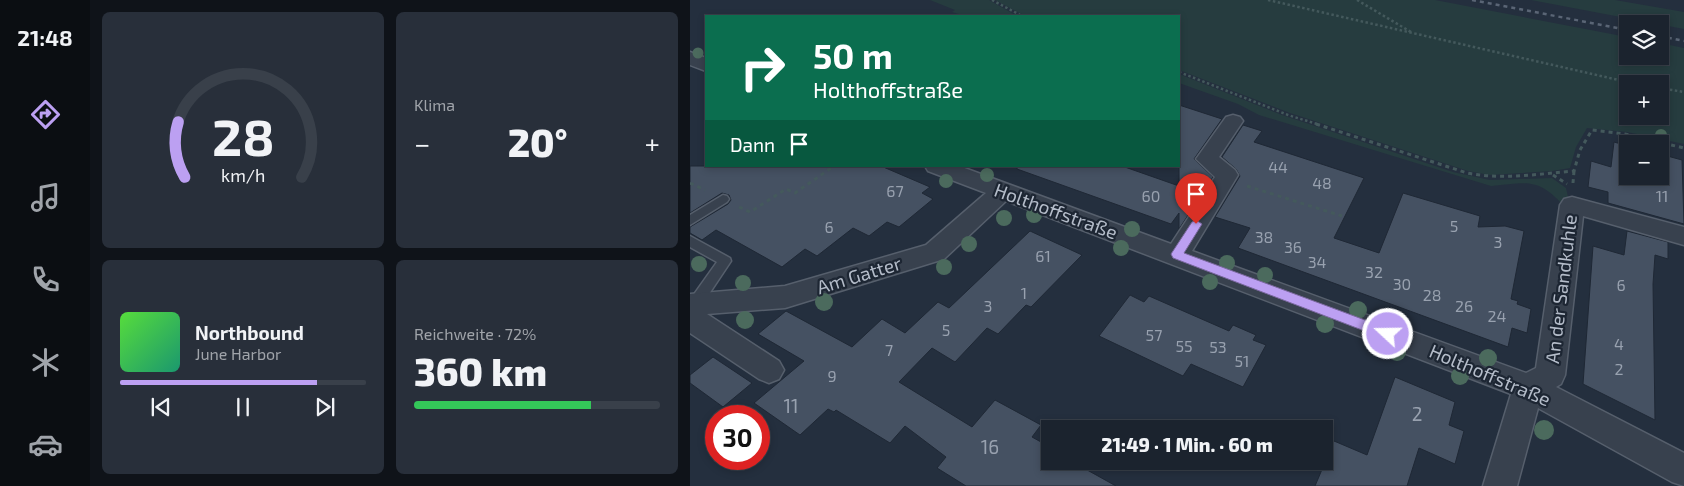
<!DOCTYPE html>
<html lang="de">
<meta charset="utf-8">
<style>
:root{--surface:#1b232e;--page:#282f3a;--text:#f1f3f6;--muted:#a0a4aa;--line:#39404a;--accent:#bca0f2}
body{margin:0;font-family:"Exo 2",sans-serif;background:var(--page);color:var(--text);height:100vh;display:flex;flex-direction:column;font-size:19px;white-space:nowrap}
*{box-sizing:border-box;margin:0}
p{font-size:16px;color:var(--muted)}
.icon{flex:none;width:28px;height:28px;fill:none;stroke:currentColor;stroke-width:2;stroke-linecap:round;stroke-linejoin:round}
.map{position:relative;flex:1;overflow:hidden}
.drawer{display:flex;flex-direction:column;gap:12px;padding:12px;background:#0f1319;width:600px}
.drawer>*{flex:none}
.guide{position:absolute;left:15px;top:15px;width:475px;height:152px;border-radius:0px;box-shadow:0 2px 8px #0003,0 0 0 1px var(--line);background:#0b6e4f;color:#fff;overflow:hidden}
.fabs{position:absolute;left:929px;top:15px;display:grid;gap:10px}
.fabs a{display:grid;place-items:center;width:50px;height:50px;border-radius:0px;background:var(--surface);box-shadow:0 2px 8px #0003,0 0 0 1px var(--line);font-size:25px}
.speed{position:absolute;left:15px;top:405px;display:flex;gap:10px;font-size:25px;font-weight:700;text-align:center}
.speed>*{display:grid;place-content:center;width:65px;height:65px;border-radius:50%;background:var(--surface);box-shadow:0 2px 8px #0003,0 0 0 1px var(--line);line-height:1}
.speed .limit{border:8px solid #d22;background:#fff;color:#111}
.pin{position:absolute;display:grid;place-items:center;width:42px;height:42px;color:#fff;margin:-51px -21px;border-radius:50% 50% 50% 0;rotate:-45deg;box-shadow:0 0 5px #0007}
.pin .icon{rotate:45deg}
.me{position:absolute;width:55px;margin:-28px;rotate:291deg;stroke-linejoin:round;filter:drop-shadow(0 0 4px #0008)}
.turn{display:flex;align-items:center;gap:18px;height:105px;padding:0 25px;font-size:22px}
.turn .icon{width:65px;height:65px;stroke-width:2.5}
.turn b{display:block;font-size:35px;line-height:42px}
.then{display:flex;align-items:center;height:48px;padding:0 25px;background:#0003;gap:10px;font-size:19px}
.big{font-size:38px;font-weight:800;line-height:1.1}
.drawer .tile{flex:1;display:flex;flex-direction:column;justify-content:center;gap:8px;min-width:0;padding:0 18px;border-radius:8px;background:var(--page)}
.drawer .dial{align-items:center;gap:0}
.dial svg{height:130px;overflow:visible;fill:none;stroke:var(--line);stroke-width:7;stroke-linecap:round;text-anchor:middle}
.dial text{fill:var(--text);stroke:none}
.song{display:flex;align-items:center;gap:15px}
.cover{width:60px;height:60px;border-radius:8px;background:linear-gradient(135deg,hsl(110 70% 55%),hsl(160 70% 35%))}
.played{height:5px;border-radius:2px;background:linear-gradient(90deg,var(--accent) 80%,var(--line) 80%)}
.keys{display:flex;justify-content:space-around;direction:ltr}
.heat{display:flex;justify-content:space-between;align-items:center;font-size:28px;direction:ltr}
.charge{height:8px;border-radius:4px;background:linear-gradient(90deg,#34c759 72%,var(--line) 0)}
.drawer .tiles{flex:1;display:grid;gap:12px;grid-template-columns:repeat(2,1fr)}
.trip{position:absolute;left:351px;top:420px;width:292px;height:50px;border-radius:0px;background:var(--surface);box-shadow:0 2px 8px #0003,0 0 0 1px var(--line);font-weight:800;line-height:50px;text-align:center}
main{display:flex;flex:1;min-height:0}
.tab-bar{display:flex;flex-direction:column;width:90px;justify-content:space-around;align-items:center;background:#0b0e12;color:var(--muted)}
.tab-bar .icon{width:35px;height:35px}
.tab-bar .on{color:var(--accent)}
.tab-bar b{font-size:22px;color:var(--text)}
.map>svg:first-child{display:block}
.green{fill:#263c3f;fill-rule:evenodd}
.building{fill:#455162;stroke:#1f2835}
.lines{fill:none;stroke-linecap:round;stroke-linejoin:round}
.service-casing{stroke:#565f6c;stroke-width:3}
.minor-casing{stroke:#565f6c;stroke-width:3}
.path-far1{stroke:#44595c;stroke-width:2.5;stroke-dasharray:2.5 2.5;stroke-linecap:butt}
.path{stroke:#44595c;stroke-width:3;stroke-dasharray:4 4;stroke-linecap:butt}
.service{fill:#38414e;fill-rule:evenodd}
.minor{fill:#38414e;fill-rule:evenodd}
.rail{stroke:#5a6575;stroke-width:2.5;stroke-dasharray:4 4;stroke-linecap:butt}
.tree{fill:#4b6a5d}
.route{fill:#bca0f2;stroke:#7a689d}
.labels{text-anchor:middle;stroke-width:4.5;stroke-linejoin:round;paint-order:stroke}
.number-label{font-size:16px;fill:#98a1af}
.street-label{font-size:19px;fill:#b4bcc9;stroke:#1d2633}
.near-number-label{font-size:19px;fill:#98a1af}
</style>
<main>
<nav class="tab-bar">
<b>21:48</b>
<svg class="icon on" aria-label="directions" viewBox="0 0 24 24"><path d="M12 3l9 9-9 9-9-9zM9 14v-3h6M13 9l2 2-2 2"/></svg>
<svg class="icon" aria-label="music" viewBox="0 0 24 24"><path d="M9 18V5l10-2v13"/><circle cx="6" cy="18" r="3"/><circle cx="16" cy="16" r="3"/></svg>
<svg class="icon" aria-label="phone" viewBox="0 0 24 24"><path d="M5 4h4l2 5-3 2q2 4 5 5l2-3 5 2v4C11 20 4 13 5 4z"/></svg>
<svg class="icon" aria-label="climate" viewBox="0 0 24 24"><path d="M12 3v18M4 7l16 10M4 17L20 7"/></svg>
<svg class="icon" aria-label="car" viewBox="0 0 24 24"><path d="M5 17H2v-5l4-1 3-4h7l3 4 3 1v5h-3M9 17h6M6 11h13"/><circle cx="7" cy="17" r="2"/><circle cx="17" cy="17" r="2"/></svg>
</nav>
<section class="drawer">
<div class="tiles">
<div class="tile dial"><svg viewBox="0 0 100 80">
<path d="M14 69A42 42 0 1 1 86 69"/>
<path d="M14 69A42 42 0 0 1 10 35" stroke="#bca0f2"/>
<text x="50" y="56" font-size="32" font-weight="700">28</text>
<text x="50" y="72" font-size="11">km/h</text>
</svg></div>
<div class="tile"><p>Klima</p>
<div class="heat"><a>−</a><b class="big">20°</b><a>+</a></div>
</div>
<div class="tile">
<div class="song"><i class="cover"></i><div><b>Northbound</b><p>June Harbor</p></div></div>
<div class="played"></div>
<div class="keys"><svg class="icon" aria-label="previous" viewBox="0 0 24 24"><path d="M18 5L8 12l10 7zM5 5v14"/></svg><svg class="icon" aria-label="pause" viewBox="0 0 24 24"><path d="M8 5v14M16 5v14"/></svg><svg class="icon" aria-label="next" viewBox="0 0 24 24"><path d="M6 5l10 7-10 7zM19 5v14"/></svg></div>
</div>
<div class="tile"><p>Reichweite · 72%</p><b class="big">360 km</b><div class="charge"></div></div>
</div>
</section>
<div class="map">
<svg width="994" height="486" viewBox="0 0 994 486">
<rect width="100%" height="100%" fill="#242f3e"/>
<g class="green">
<polygon points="240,0 299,0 327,16 275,16 262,12 265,10"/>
<path d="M 305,0 L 745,0 L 937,37 L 938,56 L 970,56 L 970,43 L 994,48 L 994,144 L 937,132 L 897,128 L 886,147 L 880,168 L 862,171 L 800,175 L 778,171 L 600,113 L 489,70 L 489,16 L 335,16 ZM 938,84 L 970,84 L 970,116 L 938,116 Z"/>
<polygon points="841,0 925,0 994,12 994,29"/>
<path d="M 489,74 L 592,115 L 763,172 L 800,180 L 862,178 L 876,188 L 878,197 L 874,206 C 847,177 838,183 801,186 L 569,115 L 548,104 L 489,83 Z"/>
</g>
<g class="building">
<polygon points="489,105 532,119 504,159 523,177 489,229 489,213 481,224 327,169 327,166 432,166 489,186"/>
<polygon points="553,125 572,131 564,142 674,178 644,238 689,253 713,193 790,216 788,227 815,226 834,231 821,299 828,301 827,304 841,309 837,333 822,328 818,347 548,248 560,228 525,217 550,176 546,169 532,157"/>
<polygon points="924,142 938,146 938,176 970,176 970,154 992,160 994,224 918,203 918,192 898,187 901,161 921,167"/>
<polygon points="0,166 191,166 240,187 232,193 243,199 209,227 197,222 179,236 163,228 127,256 115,249 92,267 26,230 12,240 0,233 0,227 38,204 41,200 39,195 32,193 0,213"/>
<polygon points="340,231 392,255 341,307 336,305 308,334 297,328 265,362 242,348 209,382 282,427 305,400 351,425 342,437 360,447 360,461 381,461 426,486 276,486 247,468 256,457 215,426 200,443 146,410 144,412 138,409 110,435 64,403 114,361 68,334 96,311 162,347 192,319 215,333 248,302 259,308"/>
<polygon points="937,231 978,242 978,259 965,255 963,284 965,420 893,384 903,246 934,255"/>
<polygon points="440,295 454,302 459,296 539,331 543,325 566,335 563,340 576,345 553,387 501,364 493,376 409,336"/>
<polygon points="23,357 62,383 33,407 0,383 0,375"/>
<polygon points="705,377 765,402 759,425 774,431 765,464 729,448 717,486 625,486 644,441 677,455"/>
</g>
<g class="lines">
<g class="service-casing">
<g id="service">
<polygon points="33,195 37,196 39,199 37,202 0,225 0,215"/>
<polygon points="0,236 40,258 41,261 9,309 0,309 0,300 27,262 0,247"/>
</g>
</g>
<g class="minor-casing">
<g id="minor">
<polygon points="0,52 16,58 16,71 0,65"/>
<polygon points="543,115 550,117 553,121 529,157 545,170 548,175 502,251 836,373 846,368 870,205 874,199 882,197 994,227 994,245 893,216 875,375 871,384 866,387 994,453 994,486 982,482 848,408 827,486 793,486 821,394 316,201 254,259 95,308 17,314 89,361 94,370 89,379 79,383 69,379 0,333 0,294 95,286 236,245 296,193 238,171 235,166 269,166 481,244 525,177 506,159 536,117"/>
</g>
</g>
<g class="path-far1">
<polyline points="302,0 332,16"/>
<polyline points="578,0 946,84"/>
<polyline points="667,0 721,32"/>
<polyline points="489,72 598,115 630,125"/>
<polyline points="970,88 994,92"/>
</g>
<g class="path">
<path d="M 626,124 L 777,173 C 813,180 848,174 884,171 L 890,150 L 902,130 L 935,134 L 994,148"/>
<polyline points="863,175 877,184"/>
<polyline points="0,183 15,190"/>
<polyline points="883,183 884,171"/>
<polyline points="557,186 652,216"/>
<polyline points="49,207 60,212 96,189 105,193 144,166"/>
</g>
<use href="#service" class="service"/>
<use href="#minor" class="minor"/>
<g class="rail">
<polyline points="782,0 938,30"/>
<polyline points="970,36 994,41"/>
</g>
</g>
<g class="tree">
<circle cx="8" cy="53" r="5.5"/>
<circle cx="971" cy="135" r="6"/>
<circle cx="297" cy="175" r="7"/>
<circle cx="256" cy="181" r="7"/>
<circle cx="344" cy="215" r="8"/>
<circle cx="314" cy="218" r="8"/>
<circle cx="442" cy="229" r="8"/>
<circle cx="279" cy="244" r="8"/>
<circle cx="431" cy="248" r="8"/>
<circle cx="537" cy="263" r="8"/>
<circle cx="9" cy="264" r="8"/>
<circle cx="254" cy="267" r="8"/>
<circle cx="575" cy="275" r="8"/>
<circle cx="520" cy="282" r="8"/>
<circle cx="53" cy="283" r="8"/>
<circle cx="134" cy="302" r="9"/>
<circle cx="668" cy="310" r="9"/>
<circle cx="55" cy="320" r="9"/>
<circle cx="635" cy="324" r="9"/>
<circle cx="707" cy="352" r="9"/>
<circle cx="798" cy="358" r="9"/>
<circle cx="770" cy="376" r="9"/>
<circle cx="854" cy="430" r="10"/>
</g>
<polygon class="route" points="506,220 512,224 494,253 702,330 704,334 702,338 698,339 693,338 483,258 481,254 483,251 502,222"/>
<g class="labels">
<g class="number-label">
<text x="588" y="173">44</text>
<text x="632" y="189">48</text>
<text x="205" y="197">67</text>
<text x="461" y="202">60</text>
<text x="972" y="202">11</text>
<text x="764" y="232">5</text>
<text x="139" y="233">6</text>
<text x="574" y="243">38</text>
<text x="808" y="248">3</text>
<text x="603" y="253">36</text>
<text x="353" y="262">61</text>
<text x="627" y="268">34</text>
<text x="684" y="278">32</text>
<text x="712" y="290">30</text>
<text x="931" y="291">6</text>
<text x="334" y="299">1</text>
<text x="742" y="301">28</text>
<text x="298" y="312">3</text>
<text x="774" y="312">26</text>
<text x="807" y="322">24</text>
<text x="256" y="336">5</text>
<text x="464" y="341">57</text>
<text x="929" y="350">4</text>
<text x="494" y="352">55</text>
<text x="528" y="353">53</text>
<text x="199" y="356">7</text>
<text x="552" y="367">51</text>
<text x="929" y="375">2</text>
<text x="142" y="382">9</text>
</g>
<g class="street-label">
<text transform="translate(366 211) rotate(20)" y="7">Holthoffstraße</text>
<text transform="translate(169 275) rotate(-17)" y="7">Am Gatter</text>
<text transform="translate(871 289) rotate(-83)" y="7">An der Sandkuhle</text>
<text transform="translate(800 375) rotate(23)" y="7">Holthoffstraße</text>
</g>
<g class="near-number-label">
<text x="101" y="413">11</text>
<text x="727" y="421">2</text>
<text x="300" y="454">16</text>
</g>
</g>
</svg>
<div class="fabs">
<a><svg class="icon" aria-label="layers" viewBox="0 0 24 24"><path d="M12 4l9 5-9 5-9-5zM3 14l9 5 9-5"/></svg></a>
<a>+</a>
<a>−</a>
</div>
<div class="speed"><div class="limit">30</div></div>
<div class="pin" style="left:506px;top:224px;background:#d93025"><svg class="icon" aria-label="arrive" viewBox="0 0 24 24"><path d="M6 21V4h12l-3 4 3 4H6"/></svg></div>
<svg class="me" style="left:698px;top:334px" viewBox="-20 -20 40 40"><circle r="17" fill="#bca0f2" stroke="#fff" stroke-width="3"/><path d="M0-11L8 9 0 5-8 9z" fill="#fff"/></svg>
<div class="trip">21:49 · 1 Min. · 60 m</div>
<div class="guide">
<div class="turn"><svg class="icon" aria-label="right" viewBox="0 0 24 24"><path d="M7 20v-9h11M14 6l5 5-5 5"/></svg><div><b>50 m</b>Holthoffstraße</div></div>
<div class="then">Dann<svg class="icon" aria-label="arrive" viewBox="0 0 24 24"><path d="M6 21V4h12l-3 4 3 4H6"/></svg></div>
</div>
</div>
</main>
